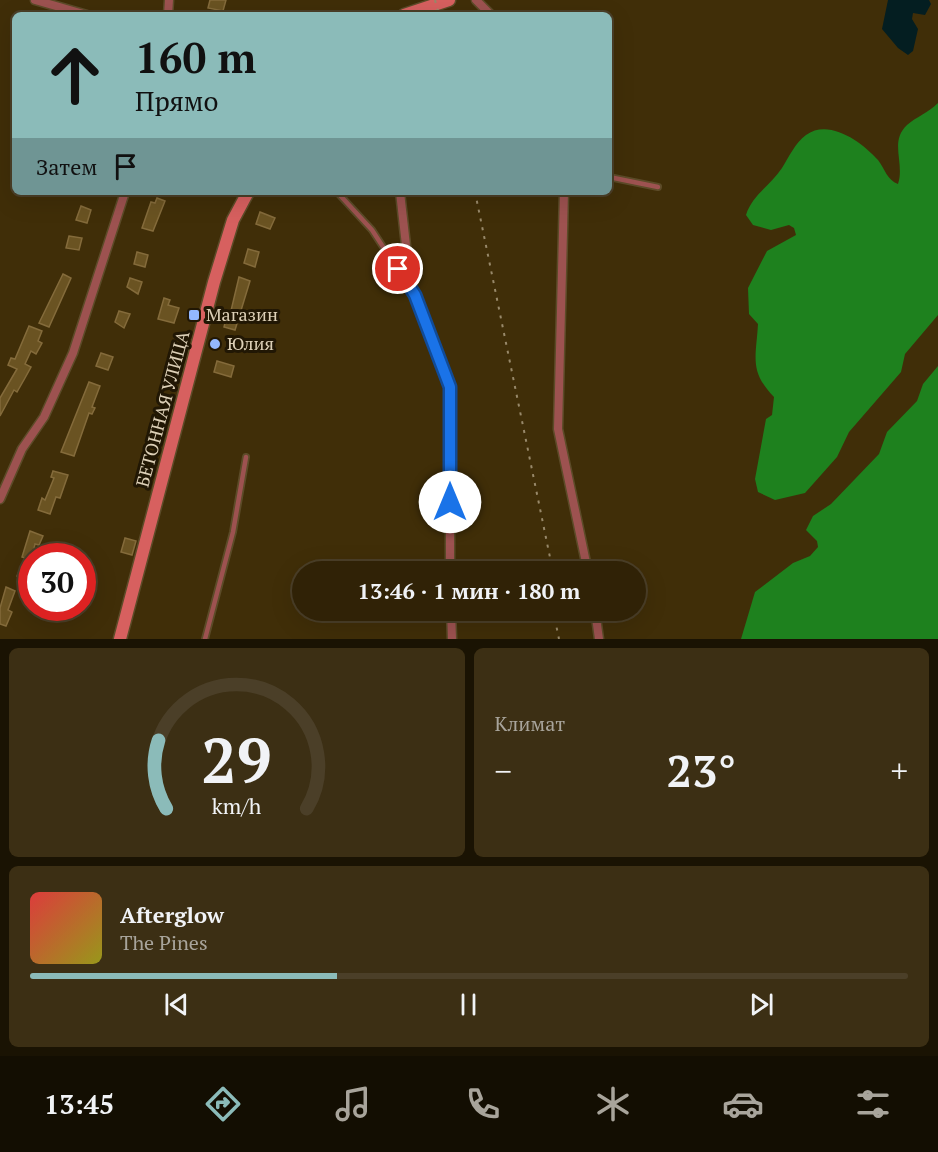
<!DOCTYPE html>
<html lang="ru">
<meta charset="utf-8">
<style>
:root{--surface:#302206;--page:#3c2f14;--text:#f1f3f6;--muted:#a8a49b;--line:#4b3f28;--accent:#8bbbb9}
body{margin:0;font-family:"PT Serif",serif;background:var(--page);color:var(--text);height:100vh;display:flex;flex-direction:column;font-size:22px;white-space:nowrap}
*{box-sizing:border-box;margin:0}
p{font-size:20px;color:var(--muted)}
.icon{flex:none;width:33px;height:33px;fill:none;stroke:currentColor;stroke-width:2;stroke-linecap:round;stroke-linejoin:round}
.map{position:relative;height:639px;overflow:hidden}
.sheet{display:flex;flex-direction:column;gap:9px;padding:9px;background:#1a1303;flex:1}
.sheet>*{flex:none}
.hud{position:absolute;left:12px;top:12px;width:600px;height:183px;border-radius:9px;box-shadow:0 6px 24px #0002,0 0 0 2px var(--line);background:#8bbbb9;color:#111;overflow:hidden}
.speed{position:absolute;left:18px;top:543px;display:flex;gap:12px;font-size:30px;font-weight:700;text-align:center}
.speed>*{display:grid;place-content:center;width:78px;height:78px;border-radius:50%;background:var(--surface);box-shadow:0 6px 24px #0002,0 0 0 2px var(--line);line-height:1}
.speed .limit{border:9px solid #d22;background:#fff;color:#111}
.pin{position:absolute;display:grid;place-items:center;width:51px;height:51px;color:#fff;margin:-26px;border:3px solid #fff;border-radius:50%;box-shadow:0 2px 6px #0007}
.me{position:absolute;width:66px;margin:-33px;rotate:0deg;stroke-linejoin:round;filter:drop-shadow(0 0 4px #0008)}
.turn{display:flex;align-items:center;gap:21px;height:126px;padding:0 24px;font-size:27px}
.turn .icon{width:78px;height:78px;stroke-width:2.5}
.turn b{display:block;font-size:42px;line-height:51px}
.then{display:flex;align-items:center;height:57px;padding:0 24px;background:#0003;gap:12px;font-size:22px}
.big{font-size:45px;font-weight:800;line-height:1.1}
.sheet .tile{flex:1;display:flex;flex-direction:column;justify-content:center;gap:9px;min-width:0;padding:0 21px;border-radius:9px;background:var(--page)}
.sheet .dial{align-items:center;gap:0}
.dial svg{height:156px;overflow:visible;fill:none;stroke:var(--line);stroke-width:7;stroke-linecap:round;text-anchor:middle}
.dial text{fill:var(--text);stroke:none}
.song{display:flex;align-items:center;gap:18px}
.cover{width:72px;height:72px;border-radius:9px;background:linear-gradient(135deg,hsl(0 70% 55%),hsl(60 70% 35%))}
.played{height:6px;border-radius:3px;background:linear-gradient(90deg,var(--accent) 35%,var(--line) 35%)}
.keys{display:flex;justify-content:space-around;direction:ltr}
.heat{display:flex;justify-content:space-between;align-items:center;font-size:33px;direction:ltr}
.sheet .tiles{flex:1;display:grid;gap:9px;grid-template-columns:1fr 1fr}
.tile:last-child{grid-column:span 2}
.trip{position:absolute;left:292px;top:561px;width:354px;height:60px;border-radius:30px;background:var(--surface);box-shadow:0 6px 24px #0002,0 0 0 2px var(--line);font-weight:800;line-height:60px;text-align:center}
.tabs{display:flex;height:96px;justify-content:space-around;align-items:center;background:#130e02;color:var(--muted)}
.tabs .icon{width:42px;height:42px}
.tabs .active{color:var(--accent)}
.tabs b{font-size:27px;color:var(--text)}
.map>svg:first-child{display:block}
.forest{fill:#1e811e}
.water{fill:#041e21}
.building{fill:#6a5322;stroke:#846b3b;stroke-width:1.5}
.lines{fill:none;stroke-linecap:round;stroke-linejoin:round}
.service-casing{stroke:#5c4b28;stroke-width:8}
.minor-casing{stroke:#5c4b28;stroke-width:11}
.secondary-casing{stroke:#5c4b28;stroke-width:15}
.service{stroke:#9d5250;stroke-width:4.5}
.minor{stroke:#9d5250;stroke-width:8}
.secondary{stroke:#d7605f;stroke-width:12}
.rail{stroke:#98896a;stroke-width:2;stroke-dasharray:3 6;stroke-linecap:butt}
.route-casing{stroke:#114b97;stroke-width:15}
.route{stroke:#1a73e8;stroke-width:10}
.poi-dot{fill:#93b7fd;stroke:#211704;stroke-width:2}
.labels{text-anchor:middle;stroke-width:6;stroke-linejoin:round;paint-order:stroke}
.poi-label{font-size:18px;fill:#ddd0b7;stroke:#211704;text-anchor:start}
.street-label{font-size:18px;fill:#ddd0b7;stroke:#211704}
</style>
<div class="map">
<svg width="938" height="639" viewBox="0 0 938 639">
<rect width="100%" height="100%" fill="#402e08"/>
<g class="forest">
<path d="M 938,103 L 938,315 L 905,354 L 901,372 L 849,432 L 837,457 L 805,493 L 775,500 L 758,492 L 755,479 L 766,419 L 772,415 L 774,397 C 749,371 756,358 758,324 L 749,314 L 748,288 L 767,251 L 796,235 L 794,228 L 789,225 L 771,230 L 753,225 L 746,215 C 752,195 771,185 782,168 C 789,157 795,143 806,135 C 829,118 862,142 878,160 C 885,169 887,180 898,184 C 905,163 889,142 907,125 C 916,117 928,113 938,103 Z"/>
<polygon points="938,366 938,639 741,639 755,592 793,563 810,556 818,547 817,541 806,530 813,516 831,504 879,454 887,432 917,401 923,384"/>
</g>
<polygon class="water" points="888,0 929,0 931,4 925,15 913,13 912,19 918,29 913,51 908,55 898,48 882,29"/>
<g class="building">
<polygon points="210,0 226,0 223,11 208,8"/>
<polygon points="157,198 165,201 153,231 142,228 151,202 155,203"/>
<polygon points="81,206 91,210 87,223 76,220"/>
<polygon points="260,212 275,218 270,229 256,224"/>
<polygon points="69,236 82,238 79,250 66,248"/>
<polygon points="248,249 259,252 255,267 244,263"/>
<polygon points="137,252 148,255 145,267 134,264"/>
<polygon points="63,274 71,278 49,327 39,323"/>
<polygon points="239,277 250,281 235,330 224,327 227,315 230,315"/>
<polygon points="130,278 142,282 138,294 127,287"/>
<polygon points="164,298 170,300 168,305 179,308 174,323 158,319"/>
<polygon points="119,311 130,314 124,328 115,322"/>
<polygon points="29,326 42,331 38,341 42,343 36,354 31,351 25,364 31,367 25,378 17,392 14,390 0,416 0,398 17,369 8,365 11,358 15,359"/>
<polygon points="101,353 113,357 108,370 96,366"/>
<polygon points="217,361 234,366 231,377 214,372"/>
<polygon points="89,382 100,386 92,407 95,408 92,414 89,413 74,456 61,452"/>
<polygon points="53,471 68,475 60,498 56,497 50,514 38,510 42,498 45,500 54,478 51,477"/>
<polygon points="30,531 43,536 39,545 35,544 27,580 17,576 25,558 22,557"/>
<polygon points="125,538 136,541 132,555 121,552"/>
<polygon points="6,587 15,591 8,610 12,612 6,626 0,624 0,608"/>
</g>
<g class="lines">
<g class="service-casing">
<g id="service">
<polyline points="609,177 658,187"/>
<polyline points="337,192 372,230 408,285"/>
<polyline points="205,639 233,532 246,457"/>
</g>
</g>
<g class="minor-casing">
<g id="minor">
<polyline points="35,0 87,15"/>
<polyline points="476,0 491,15"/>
<polyline points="168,15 169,0"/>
<polyline points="400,192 410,281 450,387 450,572"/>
<polyline points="564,192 558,429 588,572"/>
<polyline points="0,499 22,449 44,417 73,353 125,192"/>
<polyline points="451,610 452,639"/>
<polyline points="595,610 599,639"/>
</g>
</g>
<g class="secondary-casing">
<g id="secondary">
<polyline points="404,15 449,0"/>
<polyline points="120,639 214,282 233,220 248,192"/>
</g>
</g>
<use href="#service" class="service"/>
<use href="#minor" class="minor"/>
<use href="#secondary" class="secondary"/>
<g class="rail">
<polyline points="435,0 439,15"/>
<polyline points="475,192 553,572"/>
<polyline points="553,610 559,639"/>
</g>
</g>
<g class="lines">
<g class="route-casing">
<polyline id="route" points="398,269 415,295 450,387 450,502"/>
</g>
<use href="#route" class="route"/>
</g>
<g class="poi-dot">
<rect x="188" y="309" width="12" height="12" rx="3"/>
<circle cx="215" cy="344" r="6"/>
</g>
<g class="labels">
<g class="poi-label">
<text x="206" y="321">Магазин</text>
<text x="227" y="350">Юлия</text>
</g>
<g class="street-label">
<text transform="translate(163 409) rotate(-75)" y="6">БЕТОННАЯ УЛИЦА</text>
</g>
</g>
</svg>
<div class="speed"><div class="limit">30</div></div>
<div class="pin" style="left:398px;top:269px;background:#d93025"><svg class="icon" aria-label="arrive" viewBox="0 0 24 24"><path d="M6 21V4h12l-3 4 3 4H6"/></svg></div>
<svg class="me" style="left:450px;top:502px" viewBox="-20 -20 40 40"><circle r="19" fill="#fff"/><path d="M0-13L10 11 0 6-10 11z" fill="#1a73e8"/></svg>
<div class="trip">13:46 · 1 мин · 180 m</div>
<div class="hud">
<div class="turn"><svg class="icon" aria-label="ahead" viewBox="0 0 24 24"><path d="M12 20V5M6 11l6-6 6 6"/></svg><div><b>160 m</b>Прямо</div></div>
<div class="then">Затем<svg class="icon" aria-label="arrive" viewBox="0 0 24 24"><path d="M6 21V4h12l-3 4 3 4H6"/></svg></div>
</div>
</div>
<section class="sheet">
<div class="tiles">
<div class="tile dial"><svg viewBox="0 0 100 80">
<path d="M14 69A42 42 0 1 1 86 69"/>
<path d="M14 69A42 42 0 0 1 10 34" stroke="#8bbbb9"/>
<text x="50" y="56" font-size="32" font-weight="700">29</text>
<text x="50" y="72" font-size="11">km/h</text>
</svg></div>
<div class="tile"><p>Климат</p>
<div class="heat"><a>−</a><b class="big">23°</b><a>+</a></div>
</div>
<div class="tile">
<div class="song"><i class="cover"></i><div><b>Afterglow</b><p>The Pines</p></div></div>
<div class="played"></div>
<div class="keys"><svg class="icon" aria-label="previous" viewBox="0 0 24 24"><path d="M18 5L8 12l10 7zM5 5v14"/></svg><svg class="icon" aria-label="pause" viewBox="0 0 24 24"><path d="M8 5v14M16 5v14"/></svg><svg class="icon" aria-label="next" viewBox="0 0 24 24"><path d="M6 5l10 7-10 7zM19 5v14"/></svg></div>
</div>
</div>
</section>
<nav class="tabs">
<b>13:45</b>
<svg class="icon active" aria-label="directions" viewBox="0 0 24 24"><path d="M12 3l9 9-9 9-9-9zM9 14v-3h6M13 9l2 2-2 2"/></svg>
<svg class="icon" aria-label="music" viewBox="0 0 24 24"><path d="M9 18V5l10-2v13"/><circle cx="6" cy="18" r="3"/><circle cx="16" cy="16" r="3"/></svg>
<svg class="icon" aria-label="phone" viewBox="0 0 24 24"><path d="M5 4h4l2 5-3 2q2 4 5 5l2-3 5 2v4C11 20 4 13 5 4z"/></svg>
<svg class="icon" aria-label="climate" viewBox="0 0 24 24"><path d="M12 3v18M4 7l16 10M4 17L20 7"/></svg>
<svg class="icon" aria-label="car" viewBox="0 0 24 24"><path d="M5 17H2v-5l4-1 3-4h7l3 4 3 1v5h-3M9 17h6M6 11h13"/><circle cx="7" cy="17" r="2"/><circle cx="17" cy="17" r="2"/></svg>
<svg class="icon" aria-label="filters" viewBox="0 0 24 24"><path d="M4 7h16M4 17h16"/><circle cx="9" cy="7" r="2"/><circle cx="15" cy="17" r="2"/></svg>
</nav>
